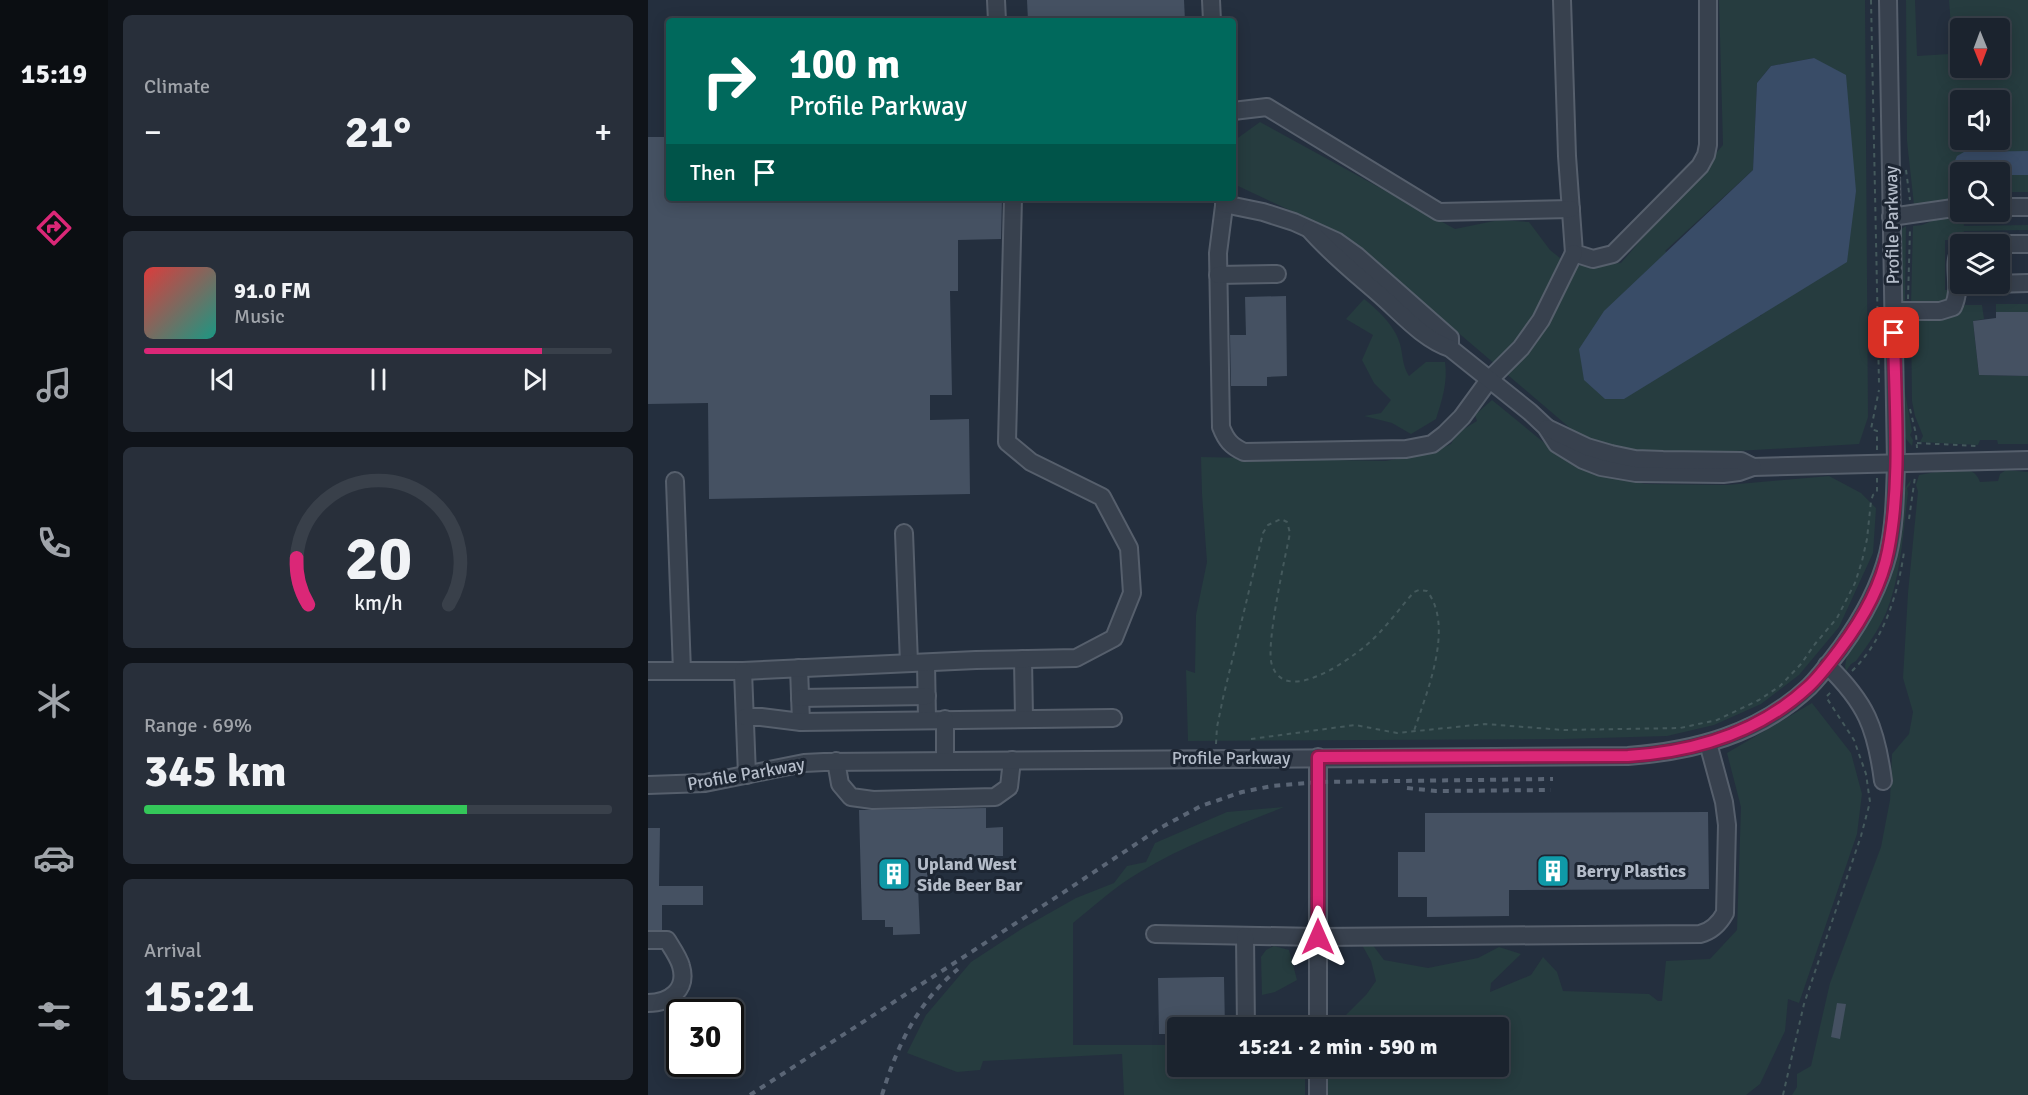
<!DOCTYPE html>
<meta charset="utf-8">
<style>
:root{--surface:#1b232e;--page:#282f3a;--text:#f1f3f6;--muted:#a0a4aa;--line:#39404a;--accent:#db2777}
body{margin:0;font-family:Signika,sans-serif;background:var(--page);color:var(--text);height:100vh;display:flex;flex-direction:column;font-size:22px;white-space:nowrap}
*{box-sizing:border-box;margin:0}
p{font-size:20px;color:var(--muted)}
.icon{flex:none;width:33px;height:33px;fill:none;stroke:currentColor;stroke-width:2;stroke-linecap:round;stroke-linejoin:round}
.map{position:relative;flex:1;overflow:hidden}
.drawer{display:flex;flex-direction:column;gap:15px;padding:15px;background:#0f1319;width:540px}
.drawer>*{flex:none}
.banner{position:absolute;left:18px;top:18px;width:570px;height:183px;border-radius:6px;box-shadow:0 3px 15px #0003,0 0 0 2px var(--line);background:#00695c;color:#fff;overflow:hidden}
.needle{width:39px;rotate:179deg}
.controls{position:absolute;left:1302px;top:18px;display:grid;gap:12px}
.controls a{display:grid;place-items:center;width:60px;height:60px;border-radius:6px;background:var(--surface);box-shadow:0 3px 15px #0003,0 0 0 2px var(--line);font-size:30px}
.speed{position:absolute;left:18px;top:999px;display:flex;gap:12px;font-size:30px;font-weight:700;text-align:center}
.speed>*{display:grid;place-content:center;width:78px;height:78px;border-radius:50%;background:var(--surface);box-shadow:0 3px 15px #0003,0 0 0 2px var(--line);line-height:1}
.speed .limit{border:3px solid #111;border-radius:9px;background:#fff;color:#111}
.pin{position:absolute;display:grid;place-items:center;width:51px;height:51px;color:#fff;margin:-26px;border-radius:12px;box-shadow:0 3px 9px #0006}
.me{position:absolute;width:66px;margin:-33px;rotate:0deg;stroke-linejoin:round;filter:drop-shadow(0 0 4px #0008)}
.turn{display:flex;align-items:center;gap:21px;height:126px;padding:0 24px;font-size:27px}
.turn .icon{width:78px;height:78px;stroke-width:2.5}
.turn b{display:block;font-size:42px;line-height:51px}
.then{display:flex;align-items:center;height:57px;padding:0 24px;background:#0003;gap:12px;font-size:22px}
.big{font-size:45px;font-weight:800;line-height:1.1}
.drawer .widget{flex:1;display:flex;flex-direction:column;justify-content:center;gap:9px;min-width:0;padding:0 21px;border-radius:9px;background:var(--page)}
.drawer .dial{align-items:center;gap:0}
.dial svg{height:156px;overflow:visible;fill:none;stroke:var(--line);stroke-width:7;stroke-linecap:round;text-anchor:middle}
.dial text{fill:var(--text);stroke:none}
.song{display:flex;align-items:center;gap:18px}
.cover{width:72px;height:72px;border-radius:9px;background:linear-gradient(135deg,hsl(0 70% 55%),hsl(170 70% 35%))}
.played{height:6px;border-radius:3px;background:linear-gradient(90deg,var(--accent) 85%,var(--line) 85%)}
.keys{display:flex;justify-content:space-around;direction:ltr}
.heat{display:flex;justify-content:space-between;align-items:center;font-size:33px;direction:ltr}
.charge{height:9px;border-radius:4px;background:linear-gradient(90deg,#34c759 69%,var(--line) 0)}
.trip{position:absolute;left:519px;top:1017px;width:342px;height:60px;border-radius:6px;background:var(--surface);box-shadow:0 3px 15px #0003,0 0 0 2px var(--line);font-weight:800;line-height:60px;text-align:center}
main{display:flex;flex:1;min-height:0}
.menu{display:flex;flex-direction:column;width:108px;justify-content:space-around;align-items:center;background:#0b0e12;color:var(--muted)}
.menu .icon{width:42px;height:42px}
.menu .on{color:var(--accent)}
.menu b{font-size:27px;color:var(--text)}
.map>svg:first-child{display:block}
.green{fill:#263c3f;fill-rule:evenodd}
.water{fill:#394c67}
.building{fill:#455162}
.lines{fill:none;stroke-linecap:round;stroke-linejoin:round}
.minor-casing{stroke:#565f6c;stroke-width:20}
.path{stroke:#44595c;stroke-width:2;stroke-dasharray:4.5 4.5;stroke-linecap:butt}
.minor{stroke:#38414e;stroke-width:16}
.rail{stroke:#5a6575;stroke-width:4;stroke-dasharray:6 6;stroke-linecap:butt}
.route-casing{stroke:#8e194d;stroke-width:15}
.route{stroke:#db2777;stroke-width:10}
.labels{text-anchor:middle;stroke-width:6;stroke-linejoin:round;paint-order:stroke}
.street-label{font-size:18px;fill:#b4bcc9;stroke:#1d2633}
.poi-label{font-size:18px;font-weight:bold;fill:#b4bcc9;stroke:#1d2633;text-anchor:start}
</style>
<main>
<nav class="menu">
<b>15:19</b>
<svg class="icon on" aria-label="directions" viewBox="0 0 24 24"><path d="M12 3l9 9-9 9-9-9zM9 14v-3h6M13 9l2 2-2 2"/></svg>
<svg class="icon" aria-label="music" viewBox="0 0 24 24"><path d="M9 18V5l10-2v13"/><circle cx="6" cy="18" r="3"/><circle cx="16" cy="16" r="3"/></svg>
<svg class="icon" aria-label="phone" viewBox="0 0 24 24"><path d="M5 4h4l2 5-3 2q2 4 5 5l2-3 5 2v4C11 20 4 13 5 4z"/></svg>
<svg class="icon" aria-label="climate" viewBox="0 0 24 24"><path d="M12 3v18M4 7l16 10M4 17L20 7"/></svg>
<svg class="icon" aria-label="car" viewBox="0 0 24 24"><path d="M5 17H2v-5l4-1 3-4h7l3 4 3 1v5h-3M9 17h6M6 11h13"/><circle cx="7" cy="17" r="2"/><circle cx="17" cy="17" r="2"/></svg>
<svg class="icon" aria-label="filters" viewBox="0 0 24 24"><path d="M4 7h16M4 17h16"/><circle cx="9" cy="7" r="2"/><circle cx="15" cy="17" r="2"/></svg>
</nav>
<section class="drawer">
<div class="widget"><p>Climate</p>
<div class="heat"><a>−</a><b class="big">21°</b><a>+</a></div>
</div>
<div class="widget">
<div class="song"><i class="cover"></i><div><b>91.0 FM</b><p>Music</p></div></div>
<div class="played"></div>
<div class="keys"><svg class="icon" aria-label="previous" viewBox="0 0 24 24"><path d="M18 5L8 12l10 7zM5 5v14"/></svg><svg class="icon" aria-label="pause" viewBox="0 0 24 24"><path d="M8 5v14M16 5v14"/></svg><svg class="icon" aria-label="next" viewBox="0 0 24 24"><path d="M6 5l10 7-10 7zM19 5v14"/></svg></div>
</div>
<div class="widget dial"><svg viewBox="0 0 100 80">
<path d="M14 69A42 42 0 1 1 86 69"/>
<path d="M14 69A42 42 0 0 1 8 45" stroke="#db2777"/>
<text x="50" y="56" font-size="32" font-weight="700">20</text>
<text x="50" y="72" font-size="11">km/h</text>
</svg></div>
<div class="widget"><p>Range · 69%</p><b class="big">345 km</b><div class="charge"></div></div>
<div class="widget"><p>Arrival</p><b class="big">15:21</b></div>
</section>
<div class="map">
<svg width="1380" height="1095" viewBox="0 0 1380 1095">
<rect width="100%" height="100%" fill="#242f3e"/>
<g class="green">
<path d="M 1071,0 L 1217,0 L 1220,417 L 1211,444 L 1072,452 L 976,450 L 929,434 L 746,278 L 667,222 L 590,186 L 587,140 L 612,122 L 807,229 L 851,220 L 881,222 L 902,250 L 922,266 L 973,263 L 1075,145 ZM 1166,58 L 1113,316 L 1017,251 L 1105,170 L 1109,83 L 1123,66 Z"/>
<path d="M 1258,0 L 1267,0 L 1269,56 L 1301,54 L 1304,40 L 1301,0 L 1380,0 L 1380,192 L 1352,192 L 1352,172 L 1312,172 L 1312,202 L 1266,205 L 1259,141 ZM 1312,28 L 1352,28 L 1352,68 L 1312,68 ZM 1312,100 L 1352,100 L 1352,140 L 1312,140 Z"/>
<polygon points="1311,216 1315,217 1316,226 1380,225 1380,230 1316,231 1315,240 1297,240 1297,290 1307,290 1297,303 1263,304 1265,226 1274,225 1294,217"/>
<polygon points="1258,226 1257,302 1253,300 1252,230"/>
<path d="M 716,299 C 730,310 747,326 752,344 C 755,355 754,365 761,376 L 778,362 L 797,362 C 800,382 794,400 788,419 L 763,434 L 744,423 L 716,416 L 733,413 L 743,400 L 726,383 L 714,360 L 725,335 L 698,319 Z"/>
<rect x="1348" y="304" width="32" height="8"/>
<path d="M 1317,305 L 1334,305 L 1336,319 L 1325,321 L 1331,375 L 1380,376 L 1380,444 L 1350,444 L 1349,440 L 1332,440 L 1330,445 L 1272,442 L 1275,436 L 1267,416 L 1264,401 L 1263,318 C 1281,318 1307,323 1317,305 Z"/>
<polygon points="1256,320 1256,387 1264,431 1262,435 1265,440 1264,446 1258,439 1255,432 1253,322"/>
<polygon points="844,400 905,450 940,471 997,484 1079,485 1181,476 1213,493 1228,508 1225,553 1191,627 1151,675 1113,704 1066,725 1019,736 916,739 540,741 538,670 547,673 548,615 559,562 554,494 553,457 737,461 780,454 803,444 809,433 829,421 827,415"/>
<path d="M 1299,470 C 1314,470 1326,466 1332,482 L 1350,481 L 1352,474 L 1358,470 L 1380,472 L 1380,1095 L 1144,1095 L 1149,1087 L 1149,1074 L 1163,1066 L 1182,983 L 1233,847 L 1242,800 L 1244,754 L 1261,734 L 1265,712 L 1255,678 L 1260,593 L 1270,491 L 1268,485 L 1271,475 Z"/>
<path d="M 1263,480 L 1262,485 L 1259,488 L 1260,493 C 1255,533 1253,576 1238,613 C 1230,631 1219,646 1208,661 L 1203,664 L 1198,671 L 1197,666 L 1199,655 L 1219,624 L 1229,605 L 1257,488 Z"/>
<polygon points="1164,703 1203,753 1214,794 1209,834 1151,1003 1140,999 1137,1031 1112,1084 1098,1095 677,1095 680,1067 850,1066 850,1028 686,1027 718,995 728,981 723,961 714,945 724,944 736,960 780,968 830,958 851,947 873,954 843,983 842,992 883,975 895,957 909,972 915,991 1001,994 1010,1001 1014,1001 1018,961 1062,959 1089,930 1093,807 1079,753"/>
<path d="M 636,807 C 587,827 537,845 492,872 C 468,886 447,905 425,923 L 425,1045 L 529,1045 L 530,1066 L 657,1067 L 657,1095 L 476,1095 L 474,1054 L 335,1061 L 332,1070 L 309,1072 L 259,1053 L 278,1015 L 323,962 L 375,928 L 428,898 L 466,883 L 479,866 L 498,862 L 507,843 L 579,812 Z"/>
<polygon points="626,946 641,950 649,980 627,992 614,995 613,957 618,950"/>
</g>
<g class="water">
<polygon points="1166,58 1198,75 1208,191 1199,262 976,399 957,399 936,380 931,349 956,311 1105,170 1109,83 1123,66"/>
<polygon points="1380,151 1380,175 1352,175 1352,172 1312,174 1307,171 1306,163 1309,156 1316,152"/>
</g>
<g class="building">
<polygon points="379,0 536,0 537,21 380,21"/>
<polygon points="0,137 21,137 21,198 354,198 353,239 310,240 310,291 302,291 304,395 282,395 282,420 321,419 322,494 61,499 60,403 0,404"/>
<polygon points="638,296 639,376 619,377 619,386 583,386 582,335 598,335 597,297"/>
<polygon points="1348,312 1380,312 1380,376 1331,375 1325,321 1348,318"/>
<polygon points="338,808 338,828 355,827 355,856 331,856 331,862 279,863 280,885 270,886 272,934 245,935 245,927 237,927 237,920 214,920 211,810"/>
<polygon points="1060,812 1061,889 861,890 861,916 779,917 779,897 750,897 750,852 777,852 777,813"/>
<polygon points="0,828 12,828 11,886 55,886 55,905 14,905 14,930 0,930"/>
<polygon points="565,977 576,977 577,1028 530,1028 530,1034 511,1034 510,978"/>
<polygon points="1189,1003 1198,1004 1192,1039 1183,1037"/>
</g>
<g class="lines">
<g class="minor-casing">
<g id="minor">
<polyline points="348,0 349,21"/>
<polyline points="563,0 564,21"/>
<polyline points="914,0 919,156 926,253 945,259 965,254 1052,166 1058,155 1060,145 1060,0"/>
<polyline points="585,111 619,107 791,212 923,209"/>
<path d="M 577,198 L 570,253 L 573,427 C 578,440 583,446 596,452 L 758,449 L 784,444 L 797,434 L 814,417 L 841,380 L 873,348 L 893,320 L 926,253"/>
<polyline points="576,204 615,212 646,222 688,241 709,256 802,338 802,348"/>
<polyline points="1352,207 1380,207"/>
<polyline points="1243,217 1312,207"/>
<path d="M 662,230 C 683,254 708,274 731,294 C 753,313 775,339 802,348 L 882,412 L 898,427 L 909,444 L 935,460 L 953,467 L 988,473 L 1075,474 L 1091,472 L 1105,467 L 1380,460"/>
<polyline points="1323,244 1380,244"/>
<polyline points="570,275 629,274"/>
<polyline points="1310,285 1380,283"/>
<path d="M 1245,311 L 1292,311 L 1305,307 C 1315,286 1303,267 1312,250"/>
<polyline points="899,428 939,447 963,454 987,459 1015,460 1093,461 1105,467"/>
<polyline points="27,481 34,671"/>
<polyline points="256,533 261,663"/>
<polyline points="375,659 376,718"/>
<polyline points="278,663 279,719"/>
<path d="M 1179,665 C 1218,703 1228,727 1235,781"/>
<polyline points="151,668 153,722"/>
<polyline points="0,671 95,671 328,660 428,658 466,638 484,593 481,548 454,497 383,462 359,442 365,198"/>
<polyline points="95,671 99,775"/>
<polyline points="152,698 279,696"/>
<polyline points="97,717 113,717 153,722 465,718"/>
<polyline points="297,719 297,760"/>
<polyline points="670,757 670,1028"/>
<polyline points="188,761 192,784 203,797 225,800 347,797 361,787 364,760"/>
<path d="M 0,785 L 57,783 L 156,763 L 176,762 L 980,756 C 1047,751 1111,734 1161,687 C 1173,675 1183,661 1193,648 C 1214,619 1231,589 1240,554 C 1247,524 1247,493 1248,463 L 1240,0"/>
<path d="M 507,934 L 670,937 L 1052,934 C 1064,931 1071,924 1077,913 L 1079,825 L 1076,802 L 1060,743"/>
<polyline points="597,936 598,1028"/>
<path d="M 0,940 L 19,940 C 24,948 31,958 33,966 C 40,990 21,1003 0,1003"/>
<polyline points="670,1066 670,1095"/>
</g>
</g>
<g class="path">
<polyline points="1223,0 1231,384"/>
<polyline points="1258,170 1262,200"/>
<polyline points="1260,299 1262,229"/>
<polyline points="1262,409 1268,434 1269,448"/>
<polyline points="1269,443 1329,446"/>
<polyline points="1229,450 1229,431 1223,429 1231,390"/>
<polyline points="1261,519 1267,477"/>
<path d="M 1204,671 C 1236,640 1250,594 1256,552"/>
<polyline points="603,739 707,725 749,733 837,724 916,730 1032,728 1069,720 1111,700 1132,686 1153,664 1167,644 1189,618 1207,583 1214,561 1219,539 1223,501 1225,495 1229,492 1229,477"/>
<path d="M 568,744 L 569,727 L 575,698 L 615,533 L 620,525 L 633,519 L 639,522 L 642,533 C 637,558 617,647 624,665 C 637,705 698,662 716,647 C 735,632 750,610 766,592 L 771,590 L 779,591 C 807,627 778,694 766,731"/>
<polyline points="1135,1095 1156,1004 1213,836 1222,802 1218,774 1206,740 1178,697 1185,690"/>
</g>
<use href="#minor" class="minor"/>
<g class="rail">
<polyline points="759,788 788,791 903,790"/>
<polyline points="102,1095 413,894 512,828 553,806 594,792 624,786 670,782 905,779"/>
<path d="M 234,1095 C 249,1046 269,1003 310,969"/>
</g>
</g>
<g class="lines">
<g class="route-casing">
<path id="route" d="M 670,937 L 670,757 L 980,756 C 1047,752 1110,733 1160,687 C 1172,676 1182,662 1192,649 C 1214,620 1233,588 1240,551 C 1254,480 1247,405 1246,333"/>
</g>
<use href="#route" class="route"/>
</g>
<defs>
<g id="building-square" transform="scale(1.725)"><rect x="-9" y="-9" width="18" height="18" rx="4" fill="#0f9aa8" stroke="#1d2633"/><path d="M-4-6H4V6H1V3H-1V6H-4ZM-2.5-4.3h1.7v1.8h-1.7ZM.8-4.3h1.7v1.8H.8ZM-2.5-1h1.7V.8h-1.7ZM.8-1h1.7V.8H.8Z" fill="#fff"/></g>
</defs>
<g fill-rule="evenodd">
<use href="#building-square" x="905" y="871"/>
<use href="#building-square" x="246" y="874"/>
</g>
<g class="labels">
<g class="street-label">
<text transform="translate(1244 225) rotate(-91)" y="6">Profile Parkway</text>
<text x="583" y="764">Profile Parkway</text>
<text transform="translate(98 774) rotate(-10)" y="6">Profile Parkway</text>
</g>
<g class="poi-label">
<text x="269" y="870">Upland West<tspan x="269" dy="21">Side Beer Bar</tspan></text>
<text x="928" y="877">Berry Plastics</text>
</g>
</g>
</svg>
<div class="controls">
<a><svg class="needle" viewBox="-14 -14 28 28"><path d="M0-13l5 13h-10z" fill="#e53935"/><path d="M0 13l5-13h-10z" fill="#a0a4aa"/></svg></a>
<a><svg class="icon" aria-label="sound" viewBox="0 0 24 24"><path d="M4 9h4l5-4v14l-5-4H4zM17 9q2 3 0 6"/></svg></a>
<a><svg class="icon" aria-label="search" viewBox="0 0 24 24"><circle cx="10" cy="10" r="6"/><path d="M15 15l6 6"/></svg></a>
<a><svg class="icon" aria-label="layers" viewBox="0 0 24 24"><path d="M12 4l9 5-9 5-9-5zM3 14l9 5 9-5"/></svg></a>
</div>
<div class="speed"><div class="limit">30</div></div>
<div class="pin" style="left:1246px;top:333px;background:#d93025"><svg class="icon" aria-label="arrive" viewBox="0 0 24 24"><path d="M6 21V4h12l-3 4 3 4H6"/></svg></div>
<svg class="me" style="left:670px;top:937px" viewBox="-20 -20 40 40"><path d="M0-17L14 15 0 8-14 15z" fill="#db2777" stroke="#fff" stroke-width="4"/></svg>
<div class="trip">15:21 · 2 min · 590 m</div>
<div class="banner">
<div class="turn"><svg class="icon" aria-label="right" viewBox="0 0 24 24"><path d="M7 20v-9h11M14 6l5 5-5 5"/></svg><div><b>100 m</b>Profile Parkway</div></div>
<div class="then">Then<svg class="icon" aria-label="arrive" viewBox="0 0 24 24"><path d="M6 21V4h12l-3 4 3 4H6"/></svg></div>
</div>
</div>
</main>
